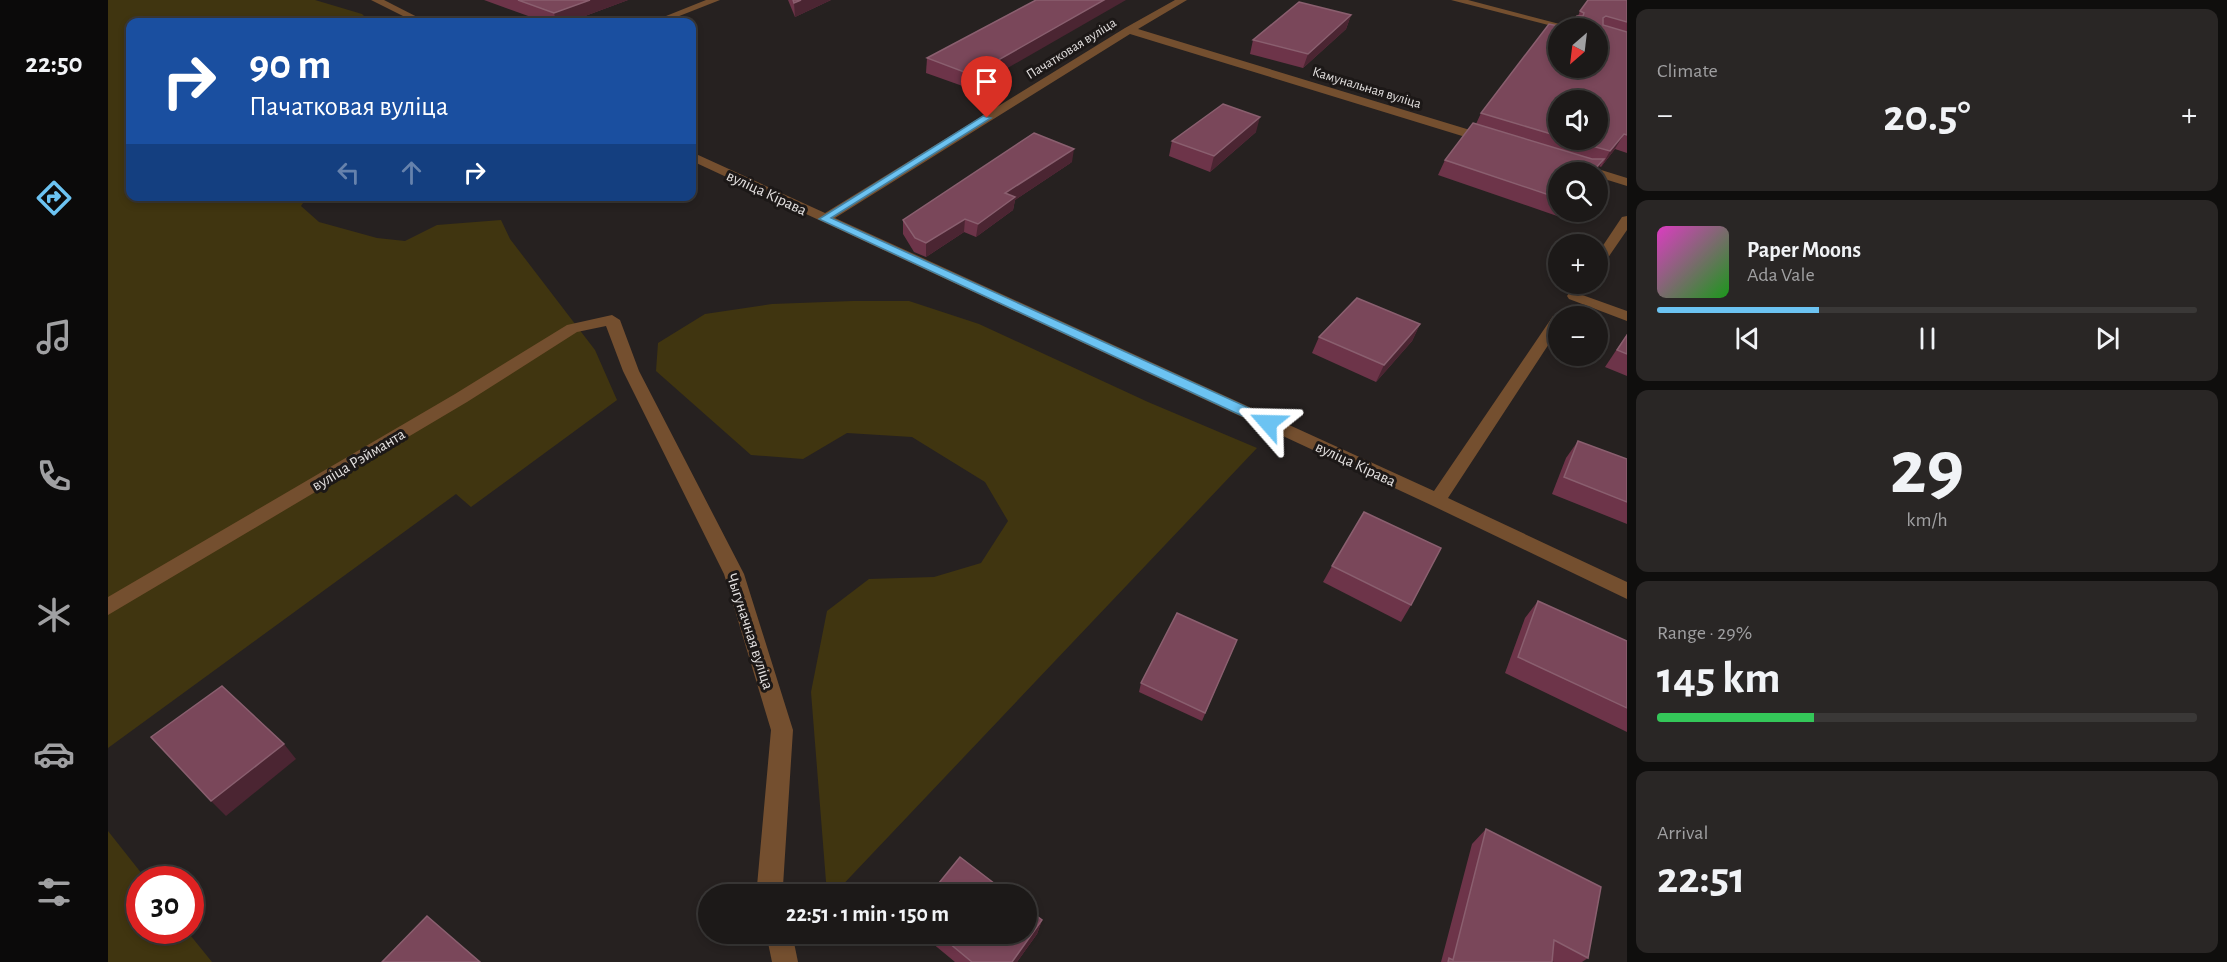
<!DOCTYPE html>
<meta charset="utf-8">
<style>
:root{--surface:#1c1918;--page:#292625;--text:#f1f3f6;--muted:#a0a0a2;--line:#3a3837;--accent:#6cc3f2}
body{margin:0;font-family:"Alegreya Sans",sans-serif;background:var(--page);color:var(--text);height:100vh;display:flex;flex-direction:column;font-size:22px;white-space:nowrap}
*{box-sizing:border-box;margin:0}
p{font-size:20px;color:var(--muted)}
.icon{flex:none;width:33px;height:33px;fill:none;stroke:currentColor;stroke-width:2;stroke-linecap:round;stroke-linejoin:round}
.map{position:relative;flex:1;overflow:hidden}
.details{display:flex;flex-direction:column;gap:9px;padding:9px;background:#0f0e0d;width:600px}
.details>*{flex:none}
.top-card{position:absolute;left:18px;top:18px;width:570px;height:183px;border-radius:12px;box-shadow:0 3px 9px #0003,0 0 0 2px var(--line);background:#1a4fa0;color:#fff;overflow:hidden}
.needle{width:39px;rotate:208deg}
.buttons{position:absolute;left:1440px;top:18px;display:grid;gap:12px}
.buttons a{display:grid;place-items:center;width:60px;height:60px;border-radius:50%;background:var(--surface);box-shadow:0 3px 9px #0003,0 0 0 2px var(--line);font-size:30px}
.speed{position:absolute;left:18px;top:866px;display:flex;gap:12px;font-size:30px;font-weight:700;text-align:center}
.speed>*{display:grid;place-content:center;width:78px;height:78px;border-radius:50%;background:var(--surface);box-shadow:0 3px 9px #0003,0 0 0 2px var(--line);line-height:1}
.speed .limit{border:9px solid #d22;background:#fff;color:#111}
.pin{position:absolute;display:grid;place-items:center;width:51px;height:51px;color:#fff;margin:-62px -26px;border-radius:50% 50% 50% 0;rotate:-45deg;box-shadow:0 0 6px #0007}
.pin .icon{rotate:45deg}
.me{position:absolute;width:66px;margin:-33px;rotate:295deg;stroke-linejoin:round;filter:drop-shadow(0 0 4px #0008)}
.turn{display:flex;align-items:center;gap:21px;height:126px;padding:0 24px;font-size:27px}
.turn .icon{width:78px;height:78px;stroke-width:2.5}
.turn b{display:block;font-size:42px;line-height:51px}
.lanes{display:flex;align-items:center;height:57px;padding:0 24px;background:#0003;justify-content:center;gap:30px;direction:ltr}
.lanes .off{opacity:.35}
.big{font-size:45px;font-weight:700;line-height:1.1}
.details .tile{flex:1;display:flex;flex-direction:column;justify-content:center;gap:9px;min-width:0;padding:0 21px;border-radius:12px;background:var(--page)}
.details .dial{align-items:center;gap:0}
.dial b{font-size:78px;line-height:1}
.song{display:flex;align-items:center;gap:18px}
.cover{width:72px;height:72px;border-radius:9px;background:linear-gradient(135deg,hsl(310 70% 55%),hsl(120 70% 35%))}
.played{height:6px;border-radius:3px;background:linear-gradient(90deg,var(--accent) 30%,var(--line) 30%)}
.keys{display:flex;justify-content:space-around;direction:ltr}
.heat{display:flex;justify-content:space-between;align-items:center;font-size:33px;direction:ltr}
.charge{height:9px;border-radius:4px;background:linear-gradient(90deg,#34c759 29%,var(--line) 0)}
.trip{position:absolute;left:590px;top:884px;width:339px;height:60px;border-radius:30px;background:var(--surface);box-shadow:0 3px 9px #0003,0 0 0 2px var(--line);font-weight:700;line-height:60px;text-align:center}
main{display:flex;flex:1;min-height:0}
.tab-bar{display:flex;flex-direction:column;width:108px;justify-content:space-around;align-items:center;background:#0b0a0a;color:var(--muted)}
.tab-bar .icon{width:42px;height:42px}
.tab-bar .on{color:var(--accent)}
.tab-bar b{font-size:27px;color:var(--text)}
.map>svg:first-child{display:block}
.green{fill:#403510}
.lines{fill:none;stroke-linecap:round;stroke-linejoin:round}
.minor{fill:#744f2f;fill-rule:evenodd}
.wall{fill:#6d3449;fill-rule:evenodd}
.shaded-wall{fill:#4b2532}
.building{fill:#7a475a;stroke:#8a5f6f;stroke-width:1.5;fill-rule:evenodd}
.route{fill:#6cc3f2;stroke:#467f9d;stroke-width:1.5}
.labels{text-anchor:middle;stroke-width:6;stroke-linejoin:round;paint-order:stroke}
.far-street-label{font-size:14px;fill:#e4e1e0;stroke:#1c1817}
.street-label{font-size:16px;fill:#e4e1e0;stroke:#1c1817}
</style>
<main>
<nav class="tab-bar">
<b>22:50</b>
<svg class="icon on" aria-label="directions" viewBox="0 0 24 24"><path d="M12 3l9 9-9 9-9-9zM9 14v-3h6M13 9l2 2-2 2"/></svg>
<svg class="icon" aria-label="music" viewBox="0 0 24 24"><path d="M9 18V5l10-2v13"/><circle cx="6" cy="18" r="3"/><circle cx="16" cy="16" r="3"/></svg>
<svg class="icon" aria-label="phone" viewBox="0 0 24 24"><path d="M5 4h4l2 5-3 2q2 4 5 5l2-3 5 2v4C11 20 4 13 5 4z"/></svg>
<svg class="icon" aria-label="climate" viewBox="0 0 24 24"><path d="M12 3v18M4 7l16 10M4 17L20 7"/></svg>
<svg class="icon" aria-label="car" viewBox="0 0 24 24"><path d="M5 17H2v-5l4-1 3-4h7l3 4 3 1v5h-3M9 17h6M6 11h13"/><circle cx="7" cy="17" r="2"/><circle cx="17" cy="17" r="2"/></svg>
<svg class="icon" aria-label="filters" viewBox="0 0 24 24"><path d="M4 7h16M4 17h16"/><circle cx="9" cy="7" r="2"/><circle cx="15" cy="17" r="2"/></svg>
</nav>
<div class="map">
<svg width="1519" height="962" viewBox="0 0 1519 962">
<rect width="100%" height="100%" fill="#262120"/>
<g class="green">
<polygon points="0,0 207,0 254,14 262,22 22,22 22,196 199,197 193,206 211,222 269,238 297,241 329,225 393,220 402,239 487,350 509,400 363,507 348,494 0,748"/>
<polygon points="745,301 801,301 871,324 1040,402 1149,448 726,894 719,894 703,692 719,611 761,579 826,577 873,563 900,521 877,482 804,437 739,433 695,459 643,455 548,371 550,343 597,314 664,304"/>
<polygon points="0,831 38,879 32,879 32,930 78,930 104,962 0,962"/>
</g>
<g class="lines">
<g class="minor">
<polygon points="263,0 276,0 319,22 307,22"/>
<polygon points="598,0 612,0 556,22 543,22"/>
<polygon points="1067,0 1079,0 1030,29 1385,137 1387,140 1385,143 1377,143 1022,34 727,218 1326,491 1445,316 1455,316 1450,316 1450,330 1340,498 1519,582 1519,599 1323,505 584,161 584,153 588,154 717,213 1017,28"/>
<polygon points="1343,0 1360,0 1467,28 1452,28"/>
<polygon points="1490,169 1519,178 1519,186 1490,177 1490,172 1484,172"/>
<polygon points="1519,216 1519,230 1495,265 1490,266 1490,253 1514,217"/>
<polygon points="1466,292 1519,311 1519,321 1461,299 1459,296 1461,293"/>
<polygon points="504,315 512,320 531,371 636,574 685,730 675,886 677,894 651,894 649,886 663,730 616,574 515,371 498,326 469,332 359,402 0,615 0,597 347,394 459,325"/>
<polygon points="658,933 684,933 690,962 664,962"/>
</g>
</g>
<g class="wall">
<polygon points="376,0 520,0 461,22 437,22"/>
<polygon points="680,0 723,0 687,17"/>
<polygon points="928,0 863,89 818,73 819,58"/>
<path d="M 1519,0 L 1519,153 L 1507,149 L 1493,167 L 1491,166 L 1488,172 L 1450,172 L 1450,212 L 1456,212 L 1452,217 L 1330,175 L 1337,160 L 1368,124 L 1373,113 L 1460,28 L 1470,16 L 1472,11 ZM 1450,100 L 1490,140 L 1450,140 Z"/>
<polygon points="1243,15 1238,29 1195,68 1142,54 1145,40"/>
<polygon points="1148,132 1102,172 1061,156 1064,141"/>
<polygon points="964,162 907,200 905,210 868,237 856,232 818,257 806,252 795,234 795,220"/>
<polygon points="1312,324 1304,341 1268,382 1204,353 1211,337"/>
<polygon points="1519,334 1519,376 1497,367"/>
<polygon points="1470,441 1519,459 1519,524 1444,494 1458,458"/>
<polygon points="1224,566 1303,605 1293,622 1215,582"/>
<polygon points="1430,601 1519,641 1519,732 1397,673 1417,618"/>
<polygon points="1129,640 1094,721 1031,692 1033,683"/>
<polygon points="1378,829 1480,958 1474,962 1446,962 1444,961 1444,962 1333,962 1364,844"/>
<polygon points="934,920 929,934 909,962 847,962 812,933 918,933"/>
</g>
<g class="shaded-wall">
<polygon points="482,0 520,0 461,22 448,22 446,13"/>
<polygon points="693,0 723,0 687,17 686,3"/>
<polygon points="996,0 1018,0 863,89 864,75"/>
<polygon points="1243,15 1238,29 1195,68 1200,54"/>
<polygon points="1152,117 1148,132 1102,172 1106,156"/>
<polygon points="1516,134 1507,149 1493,167 1502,151"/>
<polygon points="966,149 964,162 907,200 905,210 868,237 870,224 897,193"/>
<polygon points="1496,159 1488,172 1484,172"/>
<polygon points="857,219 856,232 818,257 818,243"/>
<polygon points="1312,324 1304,341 1268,382 1276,365"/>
<polygon points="176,744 188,759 118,816 103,801"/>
<polygon points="934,920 929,934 909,962 904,962"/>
</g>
<g class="building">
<polygon points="410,0 482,0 446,13"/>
<polygon points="685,0 693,0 686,3"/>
<polygon points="928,0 996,0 864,75 819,58"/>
<path d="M 1480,0 L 1519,0 L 1519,22 L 1498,16 L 1495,18 L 1495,25 L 1519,32 L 1519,135 L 1516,134 L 1502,151 L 1462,140 L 1490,140 L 1490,100 L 1450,100 L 1450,136 L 1373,113 L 1441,24 L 1460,28 L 1469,16 L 1475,16 L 1476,13 L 1472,11 ZM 1450,28 L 1490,28 L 1490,68 L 1450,68 Z"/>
<polygon points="1191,2 1243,15 1200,54 1145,40"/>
<polygon points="1115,104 1152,117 1106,156 1064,141"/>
<polygon points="1365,123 1484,159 1496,159 1484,172 1450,172 1450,198 1337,160"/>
<polygon points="926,133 966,149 897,193 907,197 870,224 857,219 818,243 807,238 795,220"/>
<polygon points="1249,298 1312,324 1276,365 1211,337"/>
<polygon points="1519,335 1519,354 1509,350"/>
<polygon points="1470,441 1519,459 1519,502 1456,477"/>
<polygon points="1256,512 1333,548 1303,605 1224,566"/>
<polygon points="1430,601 1519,641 1519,708 1410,657"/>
<polygon points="1069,613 1129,640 1097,713 1033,683"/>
<polygon points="114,686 176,744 103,801 43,737"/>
<polygon points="1378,829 1493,887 1480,958 1446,940 1444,962 1340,962 1341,958 1345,960"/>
<polygon points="852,857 900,894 822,894"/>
<polygon points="918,908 934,920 904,962 864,962 829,933 918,933"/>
<polygon points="319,916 372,962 274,962"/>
</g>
<polygon class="route" points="875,116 883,118 723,218 1165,419 1167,423 1165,426 1156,426 711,219"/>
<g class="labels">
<g class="far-street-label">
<text transform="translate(963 48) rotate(-32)" y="5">Пачатковая вуліца</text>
<text transform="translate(1259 87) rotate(17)" y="5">Камунальная вуліца</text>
</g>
<g class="street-label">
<text transform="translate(659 192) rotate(25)" y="6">вуліца Кірава</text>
<text transform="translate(250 459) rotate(-31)" y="6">вуліца Рэйманта</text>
<text transform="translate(1248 463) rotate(25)" y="6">вуліца Кірава</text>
<text transform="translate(643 631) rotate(72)" y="6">Чыгуначная вуліца</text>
</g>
</g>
</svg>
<div class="buttons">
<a><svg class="needle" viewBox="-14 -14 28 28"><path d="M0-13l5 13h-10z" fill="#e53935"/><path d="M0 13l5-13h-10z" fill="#a0a0a2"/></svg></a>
<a><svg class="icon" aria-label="sound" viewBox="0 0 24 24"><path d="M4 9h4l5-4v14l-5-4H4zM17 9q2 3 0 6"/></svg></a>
<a><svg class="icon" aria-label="search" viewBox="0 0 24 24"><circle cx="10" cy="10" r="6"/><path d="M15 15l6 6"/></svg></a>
<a>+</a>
<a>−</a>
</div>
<div class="speed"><div class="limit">30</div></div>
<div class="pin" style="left:879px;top:118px;background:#d93025"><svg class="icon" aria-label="arrive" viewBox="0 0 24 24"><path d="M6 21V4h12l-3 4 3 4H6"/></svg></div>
<svg class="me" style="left:1160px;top:423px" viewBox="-20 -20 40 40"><path d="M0-17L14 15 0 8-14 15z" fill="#6cc3f2" stroke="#fff" stroke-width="4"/></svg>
<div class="trip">22:51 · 1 min · 150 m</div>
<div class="top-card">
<div class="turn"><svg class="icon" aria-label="right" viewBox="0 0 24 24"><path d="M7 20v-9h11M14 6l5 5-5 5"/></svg><div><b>90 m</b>Пачатковая вуліца</div></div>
<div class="lanes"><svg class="icon off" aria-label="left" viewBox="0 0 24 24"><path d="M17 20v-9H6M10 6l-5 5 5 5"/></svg><svg class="icon off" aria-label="ahead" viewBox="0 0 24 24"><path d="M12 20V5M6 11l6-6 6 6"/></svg><svg class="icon" aria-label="right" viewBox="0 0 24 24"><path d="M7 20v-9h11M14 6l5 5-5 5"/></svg></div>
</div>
</div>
<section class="details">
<div class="tile"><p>Climate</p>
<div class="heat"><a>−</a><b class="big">20.5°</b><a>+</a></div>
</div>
<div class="tile">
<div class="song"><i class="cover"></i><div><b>Paper Moons</b><p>Ada Vale</p></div></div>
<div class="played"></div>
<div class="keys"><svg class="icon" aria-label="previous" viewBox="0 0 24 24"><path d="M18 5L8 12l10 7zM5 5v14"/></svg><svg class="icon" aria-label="pause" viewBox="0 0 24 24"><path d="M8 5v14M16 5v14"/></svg><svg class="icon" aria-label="next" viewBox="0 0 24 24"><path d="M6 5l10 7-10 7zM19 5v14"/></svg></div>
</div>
<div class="tile dial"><b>29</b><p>km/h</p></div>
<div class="tile"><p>Range · 29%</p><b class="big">145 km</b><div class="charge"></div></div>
<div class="tile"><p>Arrival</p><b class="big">22:51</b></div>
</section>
</main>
